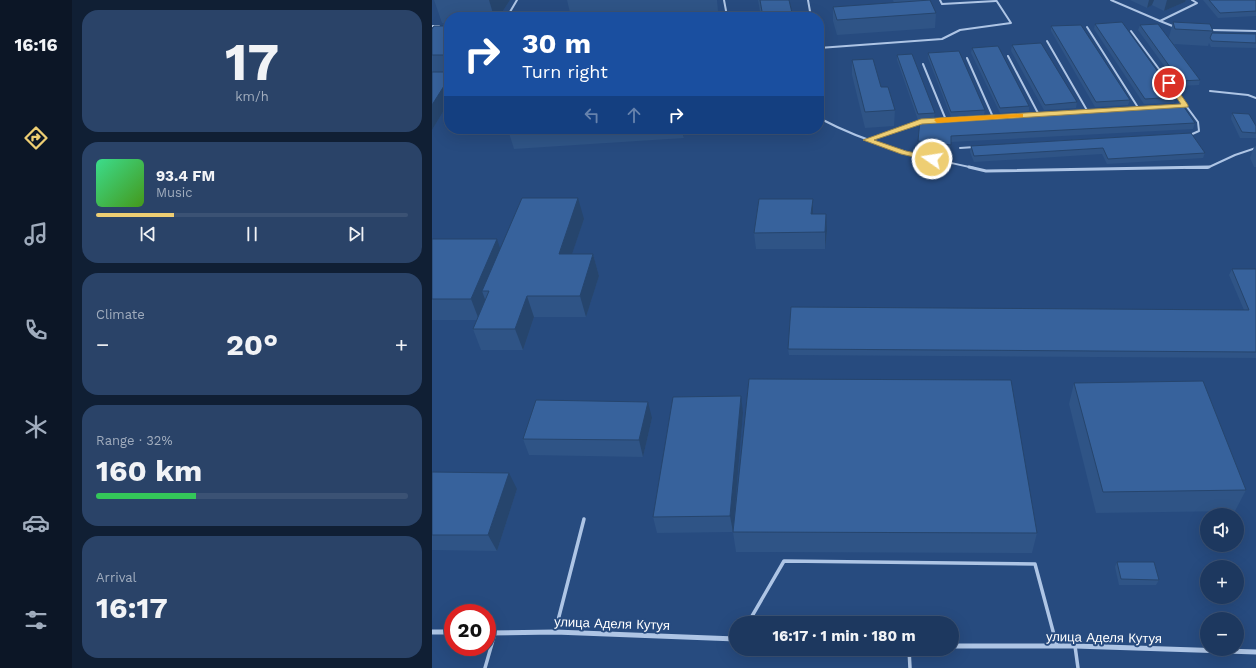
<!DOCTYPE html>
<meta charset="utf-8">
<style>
:root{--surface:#1d385f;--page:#2a4368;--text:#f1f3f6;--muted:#a0acbd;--line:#3b5274;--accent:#eece73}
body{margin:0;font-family:"Work Sans",sans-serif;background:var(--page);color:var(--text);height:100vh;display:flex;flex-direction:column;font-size:15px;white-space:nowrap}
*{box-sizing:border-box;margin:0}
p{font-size:13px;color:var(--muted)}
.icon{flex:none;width:22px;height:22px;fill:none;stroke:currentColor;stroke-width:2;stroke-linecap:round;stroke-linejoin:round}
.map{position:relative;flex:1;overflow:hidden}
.sheet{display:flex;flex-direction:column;gap:10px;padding:10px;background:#101f34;width:360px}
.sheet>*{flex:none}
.top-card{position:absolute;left:12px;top:12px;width:380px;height:122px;border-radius:16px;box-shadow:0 4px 16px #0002,0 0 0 1px var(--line);background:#1a4fa0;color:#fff;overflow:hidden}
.tools{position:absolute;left:768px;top:508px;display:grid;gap:8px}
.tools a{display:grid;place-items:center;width:44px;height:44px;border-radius:50%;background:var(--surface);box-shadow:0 4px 16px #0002,0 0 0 1px var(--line);font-size:20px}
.speed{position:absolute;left:12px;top:604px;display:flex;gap:8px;font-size:20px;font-weight:700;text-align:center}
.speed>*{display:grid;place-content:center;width:52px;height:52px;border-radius:50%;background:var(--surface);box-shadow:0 4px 16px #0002,0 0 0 1px var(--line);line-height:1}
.speed .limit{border:6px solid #d22;background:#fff;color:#111}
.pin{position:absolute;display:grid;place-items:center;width:34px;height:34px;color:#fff;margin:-17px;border:2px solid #fff;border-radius:50%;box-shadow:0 1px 4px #0007}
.me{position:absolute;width:44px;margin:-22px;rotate:283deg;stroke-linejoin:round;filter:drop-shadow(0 0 3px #0008)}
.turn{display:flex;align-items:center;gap:14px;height:84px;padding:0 12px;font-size:18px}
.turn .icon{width:52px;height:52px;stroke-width:2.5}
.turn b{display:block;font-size:28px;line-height:34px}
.lanes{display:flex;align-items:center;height:38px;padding:0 12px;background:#0003;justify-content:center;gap:20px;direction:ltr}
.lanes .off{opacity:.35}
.big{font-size:30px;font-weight:700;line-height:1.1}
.sheet .card{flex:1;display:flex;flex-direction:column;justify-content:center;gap:6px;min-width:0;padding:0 14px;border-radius:16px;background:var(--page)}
.sheet .dial{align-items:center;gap:0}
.dial b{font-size:52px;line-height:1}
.song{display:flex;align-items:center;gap:12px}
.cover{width:48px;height:48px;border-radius:6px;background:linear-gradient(135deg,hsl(150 70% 55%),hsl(100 70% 35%))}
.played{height:4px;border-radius:2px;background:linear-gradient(90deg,var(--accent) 25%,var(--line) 25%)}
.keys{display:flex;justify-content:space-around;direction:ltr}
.heat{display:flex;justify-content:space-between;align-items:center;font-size:22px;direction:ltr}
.charge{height:6px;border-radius:3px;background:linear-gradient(90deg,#34c759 32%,var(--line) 0)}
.trip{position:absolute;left:297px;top:616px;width:230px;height:40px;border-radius:20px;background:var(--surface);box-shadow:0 4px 16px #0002,0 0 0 1px var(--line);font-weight:700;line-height:40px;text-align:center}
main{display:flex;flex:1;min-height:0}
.tabs{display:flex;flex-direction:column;width:72px;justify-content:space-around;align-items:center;background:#0c1626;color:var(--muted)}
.tabs .icon{width:28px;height:28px}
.tabs .current{color:var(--accent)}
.tabs b{font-size:18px;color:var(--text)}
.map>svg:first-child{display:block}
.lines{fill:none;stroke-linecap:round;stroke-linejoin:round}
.lane-far2{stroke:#aec5e5;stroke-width:2}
.lane-far1{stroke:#aec5e5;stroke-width:3}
.lane{stroke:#aec5e5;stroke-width:3.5}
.street{stroke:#aec5e5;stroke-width:5}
.wall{fill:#2f5486}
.shaded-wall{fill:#26456d}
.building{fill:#37629c;stroke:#26456d}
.route{fill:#eece73;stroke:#9b864b}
.slow{fill:#f59e0b}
.labels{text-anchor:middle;stroke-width:4;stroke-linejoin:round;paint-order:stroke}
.near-street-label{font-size:13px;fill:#fff;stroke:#274b7f}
</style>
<main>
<nav class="tabs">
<b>16:16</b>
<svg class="icon current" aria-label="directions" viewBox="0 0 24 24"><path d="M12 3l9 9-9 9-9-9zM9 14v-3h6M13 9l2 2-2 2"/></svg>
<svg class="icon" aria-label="music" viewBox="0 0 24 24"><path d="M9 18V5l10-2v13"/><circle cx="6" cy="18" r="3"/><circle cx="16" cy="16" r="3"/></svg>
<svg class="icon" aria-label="phone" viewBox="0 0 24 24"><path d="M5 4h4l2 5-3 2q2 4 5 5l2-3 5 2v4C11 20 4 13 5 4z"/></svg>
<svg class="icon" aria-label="climate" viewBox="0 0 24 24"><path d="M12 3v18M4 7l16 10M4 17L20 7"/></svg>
<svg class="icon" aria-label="car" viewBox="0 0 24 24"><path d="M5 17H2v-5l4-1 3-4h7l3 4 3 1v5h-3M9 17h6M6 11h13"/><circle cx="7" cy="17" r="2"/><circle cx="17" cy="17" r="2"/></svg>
<svg class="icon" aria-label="filters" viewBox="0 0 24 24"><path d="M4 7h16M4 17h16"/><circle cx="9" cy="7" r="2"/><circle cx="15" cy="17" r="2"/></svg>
</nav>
<section class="sheet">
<div class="card dial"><b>17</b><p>km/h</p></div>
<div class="card">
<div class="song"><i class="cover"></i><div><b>93.4 FM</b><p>Music</p></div></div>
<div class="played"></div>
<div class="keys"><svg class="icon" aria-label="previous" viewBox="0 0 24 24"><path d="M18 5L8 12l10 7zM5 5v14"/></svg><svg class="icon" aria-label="pause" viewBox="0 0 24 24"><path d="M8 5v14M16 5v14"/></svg><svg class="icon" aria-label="next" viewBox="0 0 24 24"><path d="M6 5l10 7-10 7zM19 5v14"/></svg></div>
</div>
<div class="card"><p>Climate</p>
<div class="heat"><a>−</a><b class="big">20°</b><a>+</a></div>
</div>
<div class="card"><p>Range · 32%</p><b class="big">160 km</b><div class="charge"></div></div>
<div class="card"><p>Arrival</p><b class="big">16:17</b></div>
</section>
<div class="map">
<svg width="824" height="668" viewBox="0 0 824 668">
<rect width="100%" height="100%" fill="#274b7f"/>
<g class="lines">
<g class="lane-far2">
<polyline points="376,0 379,17"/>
<polyline points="508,0 510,4 564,1"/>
<polyline points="679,0 728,21 765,3 760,0"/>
<polyline points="75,17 85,0"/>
<polyline points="288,17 295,16 292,0"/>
<polyline points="728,21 743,27"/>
<polyline points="0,26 7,26"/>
<polyline points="655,27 707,109"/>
<polyline points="778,30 824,31"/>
<polyline points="699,31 766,122 767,131 758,135"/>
<polyline points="615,41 656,112"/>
<polyline points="387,48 510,39 528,30 579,23 564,0"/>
<polyline points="576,56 607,115"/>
<polyline points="535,58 561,117"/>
<polyline points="491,64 514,120"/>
<polyline points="778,91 816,95 824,98"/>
<polyline points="683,110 753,106"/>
<path d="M 387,118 C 438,145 486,156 542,168"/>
<polyline points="435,140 490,121"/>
<polyline points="528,148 543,147"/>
<polyline points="754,168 775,168 803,155 824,148"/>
</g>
<polyline class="lane-far1" points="537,167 554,171 777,167"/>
<g class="lane">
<polyline points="316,623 352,561 603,564 625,646"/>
<polyline points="123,632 152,519"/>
<polyline points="643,646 646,668"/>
<polyline points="477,649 478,668"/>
<polyline points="53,668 63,633"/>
</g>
<g class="street">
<polyline points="0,632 21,632"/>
<polyline points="55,633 123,632 304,639"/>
<polyline points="520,646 643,646 824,652"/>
</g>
</g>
<g class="wall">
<polygon points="2,0 78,0 67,17 17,17 17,23 10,23"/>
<polygon points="135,0 285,0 286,11 211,17 139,17"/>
<polygon points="326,0 357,0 361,17 329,17"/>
<polygon points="461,0 493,0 504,13 503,28 405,35 401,21 401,7 462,3"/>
<polygon points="698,0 754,0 753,2 732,11 720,5 715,8"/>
<polygon points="771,0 824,0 824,16 786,18"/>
<polygon points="741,22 781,31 780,33 824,34 824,48 779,47 777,43 776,46 742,44 768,80 767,85 747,86 706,30 708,25 737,38 737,37"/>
<polygon points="663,24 744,97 742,103 712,104 662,29"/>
<polygon points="17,26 17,102 0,130 0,29"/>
<polygon points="619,26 698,100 696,105 663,107 619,31"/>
<polygon points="580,45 645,102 644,108 612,110 579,51"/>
<polygon points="540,48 597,106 597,111 568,113 539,53"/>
<polygon points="496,53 553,110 552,115 519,117 496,58"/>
<polygon points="465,55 503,113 502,118 486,120 465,60"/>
<polygon points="420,60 449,87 463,110 462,126 433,128 420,75"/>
<polygon points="800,113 824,126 824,138 808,138 799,119"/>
<polygon points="488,120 763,123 761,129 519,142 518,150 486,147"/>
<polygon points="78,129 252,129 252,138 82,149 77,133"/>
<polygon points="759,133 773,153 771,158 675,164 670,154 542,162 538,152 539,146"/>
<polygon points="824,146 824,167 822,167 818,158 822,147"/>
<polygon points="152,219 140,254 161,254 167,276 154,317 102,317 91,350 49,350 41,329 45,320 0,320 0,239 68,249"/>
<polygon points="395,231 393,249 324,249 322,233"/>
<polygon points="800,269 824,269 824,358 357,355 356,349 812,310 797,275"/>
<polygon points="642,383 814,490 803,511 664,513 637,404"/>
<polygon points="311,413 301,530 605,533 600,553 304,552 301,532 225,533 221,517"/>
<polygon points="220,418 211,457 97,455 91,439"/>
<polygon points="0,472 85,489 65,551 0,550"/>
<polygon points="685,562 727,580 724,585 687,585 683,567"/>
</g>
<g class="shaded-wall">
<polygon points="57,0 78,0 67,17 62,17"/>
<polygon points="717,0 722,0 720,5 715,8"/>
<polygon points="735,0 754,0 753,2 732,11"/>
<polygon points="17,78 17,102 0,130 0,105"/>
<polygon points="250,129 252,129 252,138"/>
<polygon points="146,198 152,219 133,275 127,254"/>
<polygon points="381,199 381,216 379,214"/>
<polygon points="394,214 395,231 393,249 393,232"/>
<polygon points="65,239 72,260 57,291 50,291 54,302 47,320 39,299"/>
<polygon points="161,254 167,276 154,317 148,296"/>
<polygon points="95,296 102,317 91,350 83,329"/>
<polygon points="309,396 311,413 301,532 298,516"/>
<polygon points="216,402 220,418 211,457 207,440"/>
<polygon points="77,473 85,489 65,551 56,535"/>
</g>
<g class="building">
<polygon points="328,0 357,0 361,17 331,17"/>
<polygon points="498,0 504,13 405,20 401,7"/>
<polygon points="777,0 824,0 824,11 788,13"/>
<polygon points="690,22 744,97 713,99 663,24"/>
<polygon points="741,22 778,24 781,31 743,29"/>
<polygon points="726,24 768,80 748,81 708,25"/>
<polygon points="649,25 698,100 664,102 619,26"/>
<polygon points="2,26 17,26 17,55 0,55 0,29"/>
<polygon points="780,33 824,34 824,43 780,41 778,38"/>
<polygon points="609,43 645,102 613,105 580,45"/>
<polygon points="566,46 597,106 568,108 540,48"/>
<polygon points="527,51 553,110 519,112 496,53"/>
<polygon points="480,54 503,113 486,114 465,55"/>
<polygon points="441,59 449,87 456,87 463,110 433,112 420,60"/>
<polygon points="0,72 17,72 17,78 0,105"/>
<polygon points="752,107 763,123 519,136 519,145 486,141 488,120"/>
<polygon points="800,113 817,114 824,126 824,133 810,132"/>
<polygon points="78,129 138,129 77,133"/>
<polygon points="759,133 773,153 676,159 671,148 542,156 539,146"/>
<polygon points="90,198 146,198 127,254 161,254 148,296 95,296 83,329 41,329 57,291 50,291"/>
<polygon points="327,199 381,199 379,214 394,214 393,232 322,233"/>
<polygon points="0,239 65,239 39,299 0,299"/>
<polygon points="800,269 824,269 824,352 356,349 359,307 817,310"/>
<polygon points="317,379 579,380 605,533 301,532"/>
<polygon points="771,381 814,490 671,492 642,383"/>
<polygon points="309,396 298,516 221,517 241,397"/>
<polygon points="104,400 216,402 207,440 91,439"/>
<polygon points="0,472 77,473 56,535 0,535"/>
<polygon points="685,562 722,562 727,580 689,579"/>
</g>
<polygon class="route" points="737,81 740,82 756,105 756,107 490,124 442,140 474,151 502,157 502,160 500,161 469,154 431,140 489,119 749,104 734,83"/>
<polygon class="slow" points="588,114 591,114 591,117 505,123 502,120 505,118"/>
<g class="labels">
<g class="near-street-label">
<text transform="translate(180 623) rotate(2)" y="5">улица Аделя Кутуя</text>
<text transform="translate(672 637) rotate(1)" y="5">улица Аделя Кутуя</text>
</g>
</g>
</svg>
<div class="tools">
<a><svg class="icon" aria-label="sound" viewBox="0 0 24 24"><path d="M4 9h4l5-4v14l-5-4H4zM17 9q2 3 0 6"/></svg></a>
<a>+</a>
<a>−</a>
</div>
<div class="speed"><div class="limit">20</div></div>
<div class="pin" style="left:737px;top:83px;background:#d93025"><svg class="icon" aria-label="arrive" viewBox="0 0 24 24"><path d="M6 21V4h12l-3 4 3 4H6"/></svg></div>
<svg class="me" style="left:500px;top:159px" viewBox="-20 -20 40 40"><circle r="17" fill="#eece73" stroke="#fff" stroke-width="3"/><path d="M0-11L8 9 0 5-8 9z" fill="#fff"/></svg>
<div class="trip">16:17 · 1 min · 180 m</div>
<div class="top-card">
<div class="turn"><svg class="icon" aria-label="right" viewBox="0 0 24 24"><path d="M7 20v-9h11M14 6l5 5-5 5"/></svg><div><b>30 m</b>Turn right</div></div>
<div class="lanes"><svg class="icon off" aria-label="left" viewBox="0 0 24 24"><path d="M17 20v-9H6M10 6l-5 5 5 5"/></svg><svg class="icon off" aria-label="ahead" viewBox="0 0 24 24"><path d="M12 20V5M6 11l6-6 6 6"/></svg><svg class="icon" aria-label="right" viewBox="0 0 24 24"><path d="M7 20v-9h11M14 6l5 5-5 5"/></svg></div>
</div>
</div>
</main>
